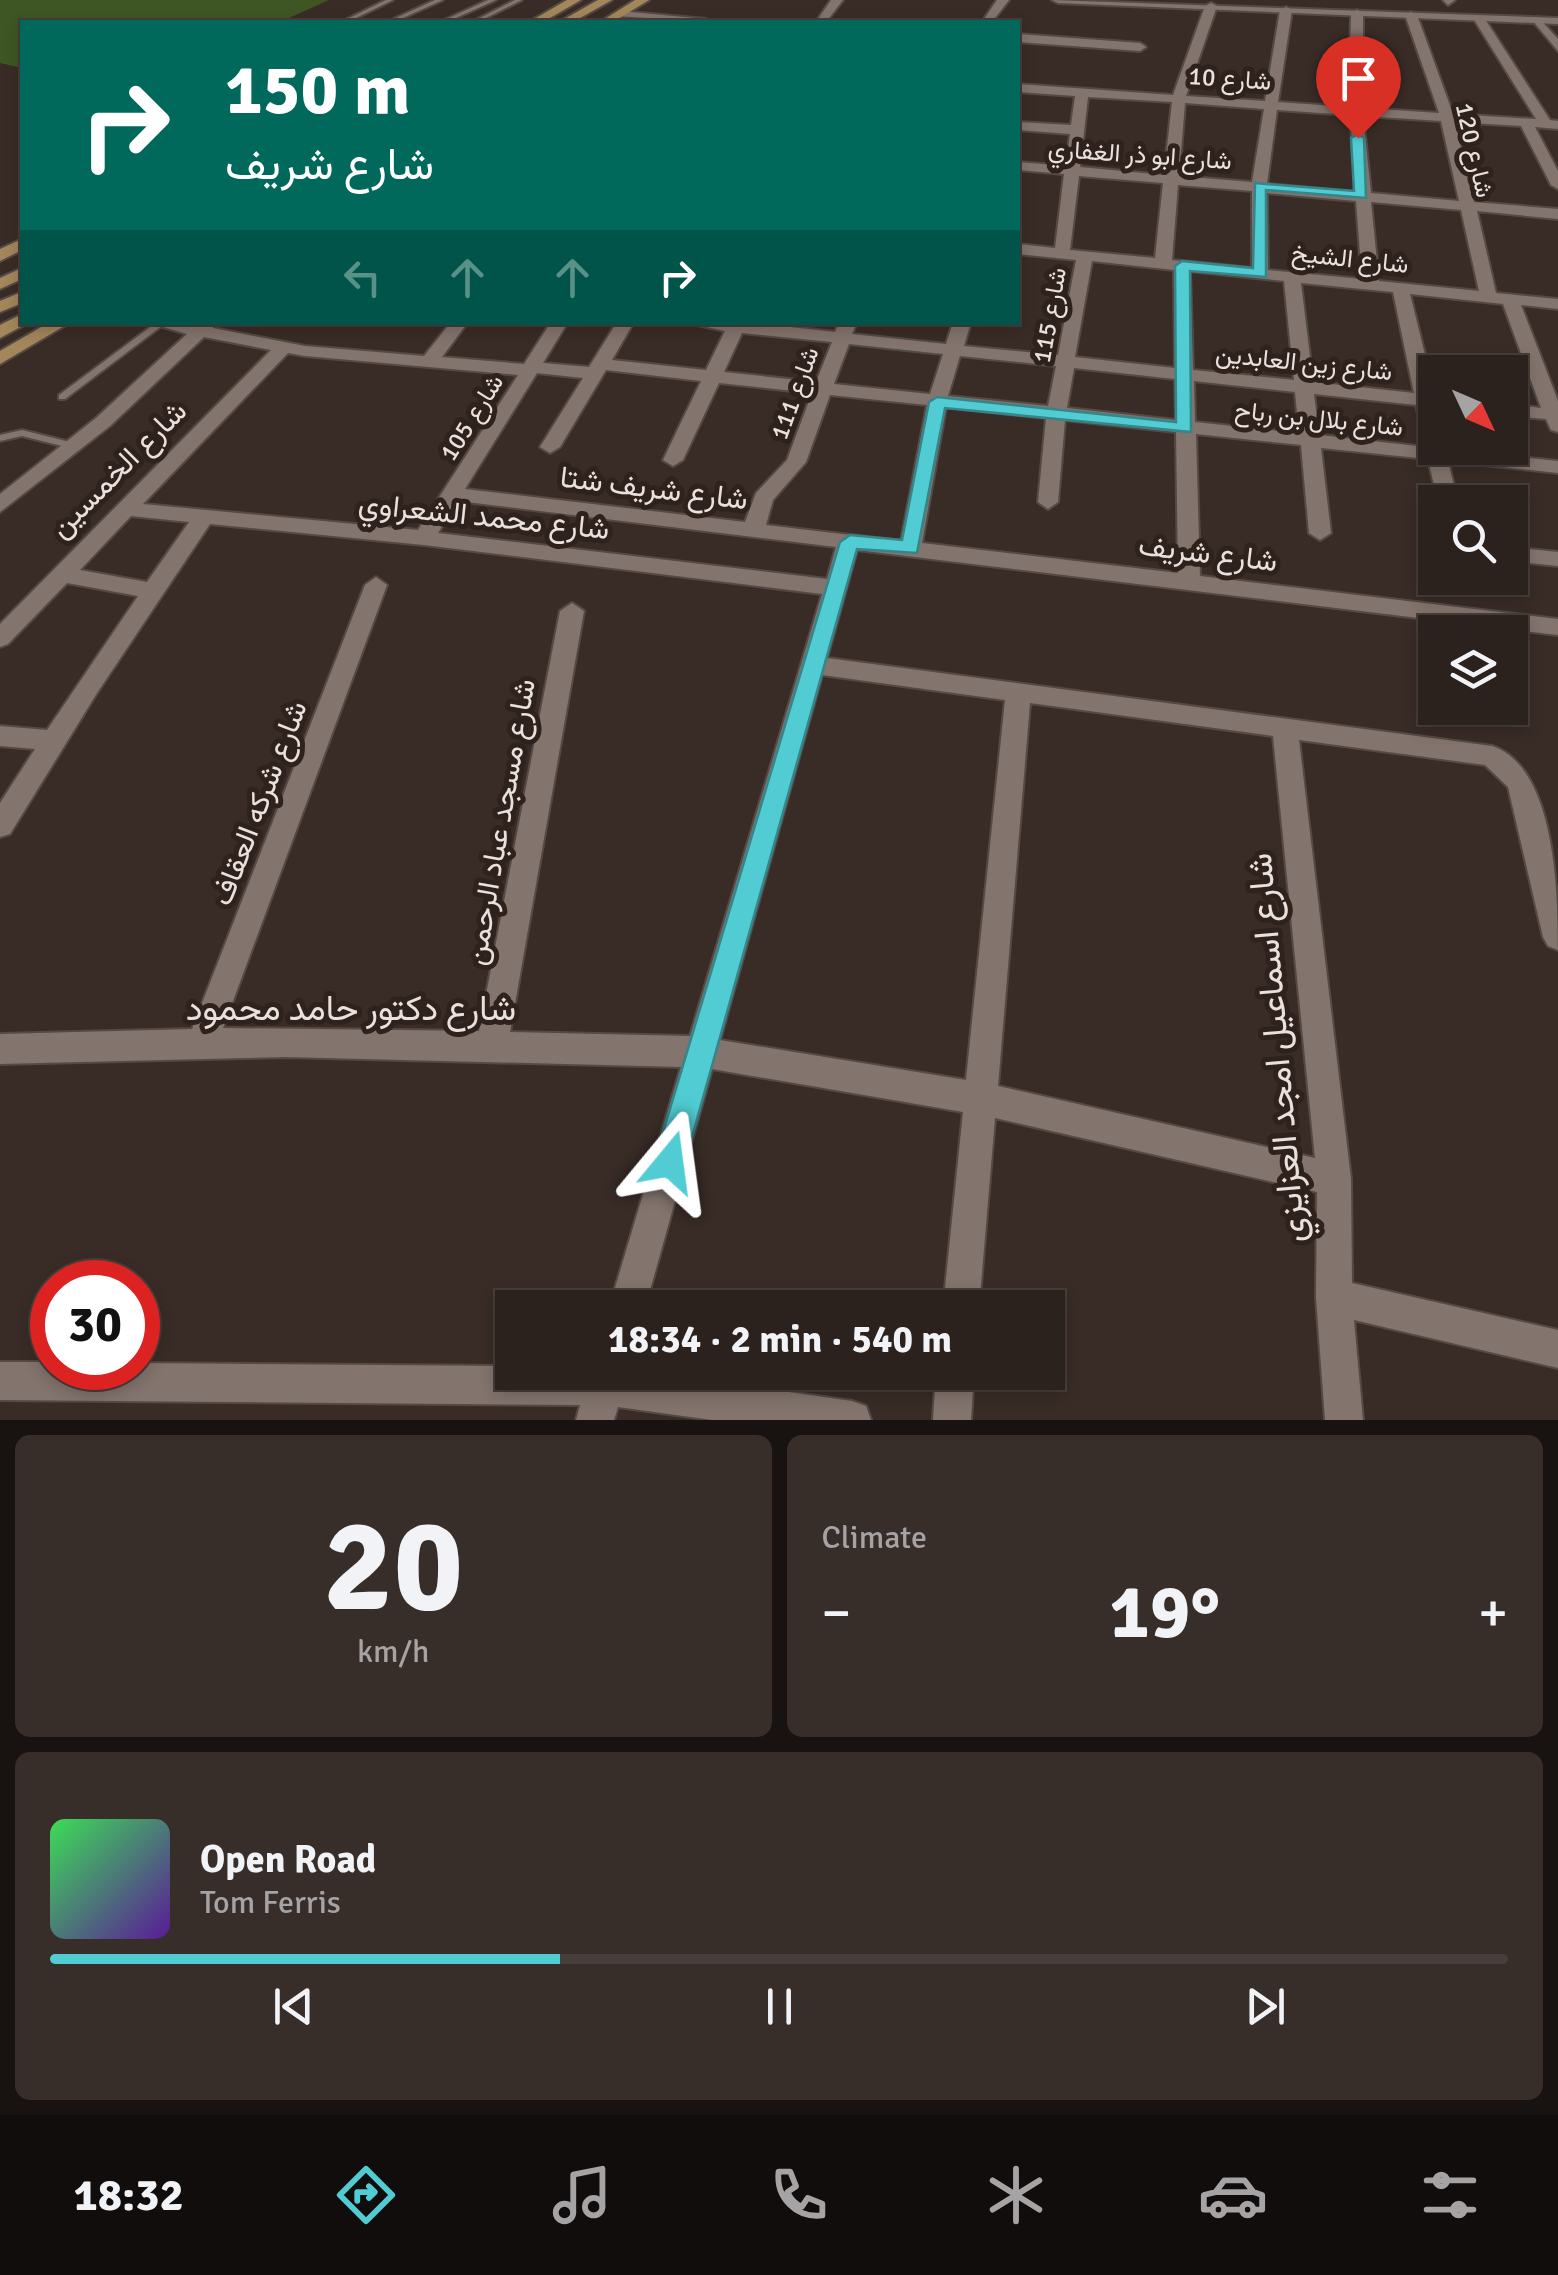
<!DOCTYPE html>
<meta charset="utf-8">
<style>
:root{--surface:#2b211d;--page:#372e2a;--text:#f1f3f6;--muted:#a6a3a4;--line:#473e3b;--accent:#51ccd3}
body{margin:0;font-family:Signika,Vazirmatn,sans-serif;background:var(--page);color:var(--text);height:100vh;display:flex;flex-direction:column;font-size:38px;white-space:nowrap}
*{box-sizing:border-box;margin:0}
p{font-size:32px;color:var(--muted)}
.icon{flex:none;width:55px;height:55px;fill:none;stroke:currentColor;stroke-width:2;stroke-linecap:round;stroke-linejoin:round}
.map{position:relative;height:1420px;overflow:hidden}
.sheet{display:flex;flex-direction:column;gap:15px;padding:15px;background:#181210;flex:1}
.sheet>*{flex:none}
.top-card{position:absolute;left:20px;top:20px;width:1000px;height:305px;border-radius:0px;box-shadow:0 5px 15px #0003,0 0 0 2px var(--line);background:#00695c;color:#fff;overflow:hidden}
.needle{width:65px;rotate:134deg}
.fabs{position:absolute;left:1418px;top:355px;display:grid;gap:20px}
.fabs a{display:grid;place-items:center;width:110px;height:110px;border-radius:0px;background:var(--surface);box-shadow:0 5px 15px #0003,0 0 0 2px var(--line);font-size:50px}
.speed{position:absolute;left:30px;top:1260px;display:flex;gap:20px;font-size:50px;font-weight:700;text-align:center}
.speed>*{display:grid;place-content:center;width:130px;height:130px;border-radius:50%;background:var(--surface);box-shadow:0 5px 15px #0003,0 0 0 2px var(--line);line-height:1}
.speed .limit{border:15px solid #d22;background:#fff;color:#111}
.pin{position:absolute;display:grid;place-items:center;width:85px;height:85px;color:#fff;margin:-102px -42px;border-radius:50% 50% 50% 0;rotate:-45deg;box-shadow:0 0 10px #0007}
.pin .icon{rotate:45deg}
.me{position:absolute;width:110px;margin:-55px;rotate:16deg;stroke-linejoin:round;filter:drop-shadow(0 0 8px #0008)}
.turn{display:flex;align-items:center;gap:35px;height:210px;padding:0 40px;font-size:45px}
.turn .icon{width:130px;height:130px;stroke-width:2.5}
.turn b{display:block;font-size:70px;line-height:85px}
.lanes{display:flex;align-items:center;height:95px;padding:0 40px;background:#0003;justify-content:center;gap:50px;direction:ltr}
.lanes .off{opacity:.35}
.big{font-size:75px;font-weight:700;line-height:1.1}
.sheet .tile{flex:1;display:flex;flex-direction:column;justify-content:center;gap:15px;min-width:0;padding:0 35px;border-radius:15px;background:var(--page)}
.sheet .dial{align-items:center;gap:0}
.dial b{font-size:130px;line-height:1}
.song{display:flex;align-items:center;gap:30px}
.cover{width:120px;height:120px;border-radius:15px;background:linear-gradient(135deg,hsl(130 70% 55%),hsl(270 70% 35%))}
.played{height:10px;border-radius:5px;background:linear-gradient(90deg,var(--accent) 35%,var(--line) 35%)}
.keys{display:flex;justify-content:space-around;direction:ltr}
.heat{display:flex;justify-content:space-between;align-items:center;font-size:55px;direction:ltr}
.sheet .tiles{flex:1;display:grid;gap:15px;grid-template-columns:1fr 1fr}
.tile:last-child{grid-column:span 2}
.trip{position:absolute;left:495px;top:1290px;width:570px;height:100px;border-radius:0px;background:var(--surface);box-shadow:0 5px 15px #0003,0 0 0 2px var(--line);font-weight:700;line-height:100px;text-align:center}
.tabs{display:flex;height:160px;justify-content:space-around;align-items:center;background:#110d0c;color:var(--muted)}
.tabs .icon{width:70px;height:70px}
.tabs .selected{color:var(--accent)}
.tabs b{font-size:45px;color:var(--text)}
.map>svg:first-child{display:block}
.green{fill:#3e5623}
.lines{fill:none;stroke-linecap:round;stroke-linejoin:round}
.service-casing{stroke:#544945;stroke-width:4}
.minor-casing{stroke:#544945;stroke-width:4}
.tertiary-casing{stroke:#544945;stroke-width:4}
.secondary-casing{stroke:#544945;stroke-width:4}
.service{fill:#83746d;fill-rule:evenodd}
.minor{fill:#83746d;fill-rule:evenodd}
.tertiary{fill:#83746d;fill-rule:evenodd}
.secondary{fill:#a3865a;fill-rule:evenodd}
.route{fill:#51ccd3;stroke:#358589;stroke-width:2.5}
.labels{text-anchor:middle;stroke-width:10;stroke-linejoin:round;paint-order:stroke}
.far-street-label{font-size:25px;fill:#e9e1dd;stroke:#2f221d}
.street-label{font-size:30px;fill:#e9e1dd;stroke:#2f221d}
.near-street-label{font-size:35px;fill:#e9e1dd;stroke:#2f221d}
</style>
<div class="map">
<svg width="1558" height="1420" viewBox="0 0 1558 1420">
<rect width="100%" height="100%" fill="#392c27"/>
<polygon class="green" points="0,0 329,0 280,22 22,22 22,68 0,63"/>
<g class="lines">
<g class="service-casing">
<g id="service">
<polygon points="386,0 393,0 348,22 341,22"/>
<polygon points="435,0 443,0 394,22 387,22"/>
<polygon points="488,0 496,0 447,22 440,22"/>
<polygon points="515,0 522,0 478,22 472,22"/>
<polygon points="157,322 167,322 65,399 59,399 59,395"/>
<polygon points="22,430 78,444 79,446 74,449 22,436 0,441 0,435"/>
</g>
</g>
<g class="minor-casing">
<g id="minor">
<polygon points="831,0 843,0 826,22 816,22"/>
<polygon points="997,0 1009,0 992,22 982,22"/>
<polygon points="1443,0 1455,0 1448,5"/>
<path d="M 1211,3 L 1217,6 L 1186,96 L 1265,101 L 1280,10 L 1286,7 L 1292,10 L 1278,102 L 1349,107 L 1351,13 L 1357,10 L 1363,13 L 1363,108 L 1439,113 L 1405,15 L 1411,12 L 1417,15 L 1453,114 L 1536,119 L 1473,18 L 1483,16 L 1550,120 L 1558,121 L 1558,129 L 1535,127 L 1558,171 L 1558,189 L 1551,185 L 1521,126 L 1455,122 L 1474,202 L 1558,209 L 1558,219 L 1477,211 L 1496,293 L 1558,299 L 1558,309 L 1521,305 L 1558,401 L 1558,432 L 1551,430 L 1546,419 L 1510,416 L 1510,404 L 1541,408 L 1503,304 L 1410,294 L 1435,395 L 1435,448 L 1558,461 L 1558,473 L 1448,461 L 1458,502 L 1438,502 L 1428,459 L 1321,448 L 1331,533 L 1320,540 L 1309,533 L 1301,445 L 1196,434 L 1200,576 L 1558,619 L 1558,635 L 857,550 L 827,658 L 1492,746 C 1556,767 1558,895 1558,950 L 1548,946 L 1543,937 L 1508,787 L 1485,765 L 1299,740 L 1351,1179 L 1352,1283 L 1558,1330 L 1558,1368 L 1354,1320 L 1363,1420 L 1325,1420 L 1316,1297 L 1317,1192 L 995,1118 L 979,1308 L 943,1308 L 963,1112 L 712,1069 L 645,1308 L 609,1308 L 681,1067 L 286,1057 L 0,1064 L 0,1034 L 192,1029 L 365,585 L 376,577 L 387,585 L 223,1028 L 479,1031 L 560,611 L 572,603 L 584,611 L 510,1032 L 690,1036 L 822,594 L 424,545 L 210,524 L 97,693 L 10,834 L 0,837 L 0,803 L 35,749 L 0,746 L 0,726 L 47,730 L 138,596 L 67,583 L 8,644 L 0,647 L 0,624 L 271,350 L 204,337 L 110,426 L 0,512 L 0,494 L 96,418 L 187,334 L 146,322 L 212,322 L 213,328 L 305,346 L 424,356 L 451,322 L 468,322 L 442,357 L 524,364 L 551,322 L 568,322 L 543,363 L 589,367 L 617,322 L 634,322 L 612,360 L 706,370 L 725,331 L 683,322 L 746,322 L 835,332 L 839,322 L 857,322 L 852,334 L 946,344 L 953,322 L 971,322 L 964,346 L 1058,355 L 1076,260 L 1018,254 L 1018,244 L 1055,248 L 1064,174 L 1018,170 L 1018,162 L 1066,166 L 1070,134 L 1018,130 L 1018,122 L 1071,125 L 1075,96 L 1018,92 L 1018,84 L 1173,95 L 1205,6 ZM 1088,97 L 1172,102 L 1164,175 L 1080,167 ZM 1185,103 L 1264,109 L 1252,182 L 1179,176 ZM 1277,110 L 1350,115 L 1356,192 L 1267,184 ZM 1363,116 L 1441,121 L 1459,201 L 1371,193 ZM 1079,176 L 1163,183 L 1155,258 L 1070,250 ZM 1178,185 L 1252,191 L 1252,268 L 1172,260 ZM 1267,193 L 1356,201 L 1362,279 L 1268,270 ZM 1371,202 L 1461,210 L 1479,291 L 1379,281 ZM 1092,261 L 1174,270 L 1175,368 L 1075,357 ZM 1190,271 L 1284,281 L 1294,380 L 1193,370 ZM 1301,283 L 1393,292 L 1414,393 L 1313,382 ZM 742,333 L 832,342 L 816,382 L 724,372 ZM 849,344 L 943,354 L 930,394 L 834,384 ZM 288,353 L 305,356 L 518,375 L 418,530 L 143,504 ZM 960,356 L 1056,366 L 1048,406 L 948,396 ZM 1074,368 L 1175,379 L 1176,420 L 1067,408 ZM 606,370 L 701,381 L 663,460 L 673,466 L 683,460 L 719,383 L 812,393 L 787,460 L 756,493 L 745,522 L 465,489 L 537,373 L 583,378 L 540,447 L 550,453 L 560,447 ZM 1194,381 L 1295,392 L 1299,433 L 1195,422 ZM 1314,394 L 1416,405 L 1426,447 L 1319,435 ZM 830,395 L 927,405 L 901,541 L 766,525 L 773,500 L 806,462 ZM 946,407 L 1046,418 L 1038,502 L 1048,509 L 1058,502 L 1065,420 L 1176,432 L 1178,573 L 922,543 ZM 458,501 L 836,547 L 827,579 L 438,533 ZM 131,516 L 189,522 L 147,582 L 80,570 ZM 822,675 L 1005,700 L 966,1080 L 720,1040 ZM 1030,703 L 1273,736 L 1315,1158 L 998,1086 Z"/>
<polygon points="619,11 706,19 712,22 615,16"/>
<polygon points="1538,17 1558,39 1558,51 1532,20"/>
<polygon points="1018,34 1140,43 1146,47 1140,51 1018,42"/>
<polygon points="1510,547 1558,552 1558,566 1510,561"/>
<polygon points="0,1362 52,1362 52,1368 138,1368 138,1363 512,1366 512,1372 646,1372 852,1401 866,1406 871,1420 712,1420 618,1407 614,1420 576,1420 580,1405 0,1400"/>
<polygon points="936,1372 974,1372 971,1420 933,1420"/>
</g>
</g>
<g class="tertiary-casing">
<polygon id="tertiary" points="1052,0 1558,18 1558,24 1058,3"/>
</g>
<g class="secondary-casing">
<g id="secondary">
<polygon points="567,0 581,0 543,22 529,22"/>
<polygon points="598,0 612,0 573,22 559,22"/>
<polygon points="635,0 649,0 613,22 600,22"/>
<polygon points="22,239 22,250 0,261 0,249"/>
<polygon points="22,268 22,279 0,289 0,278"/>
<polygon points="22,292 22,303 0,312 0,301"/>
<polygon points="22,314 22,322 28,323 0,338 0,325"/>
<polygon points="50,322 71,322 0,364 0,351"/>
</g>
</g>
<use href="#service" class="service"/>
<use href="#minor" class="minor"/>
<use href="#tertiary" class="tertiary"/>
<use href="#secondary" class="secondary"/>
</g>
<polygon class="route" points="1358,134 1364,138 1366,198 1266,190 1266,277 1190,271 1191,432 945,408 917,553 857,549 685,1162 680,1173 670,1177 659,1173 654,1162 840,542 850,535 902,540 929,402 937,397 1176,422 1175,266 1182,261 1253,268 1255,183 1354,191 1351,138"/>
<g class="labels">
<g class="far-street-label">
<text transform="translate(1230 78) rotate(4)" y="9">شارع 10</text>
<text transform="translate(1475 150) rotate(77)" y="9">شارع 120</text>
<text transform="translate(1140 154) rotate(4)" y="9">شارع ابو ذر الغفاري</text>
<text transform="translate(1350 258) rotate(6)" y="9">شارع الشيخ</text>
<text transform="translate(1049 315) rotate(-80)" y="9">شارع 115</text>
<text transform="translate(1304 362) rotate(6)" y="9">شارع زين العابدين</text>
<text transform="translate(794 393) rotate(-70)" y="9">شارع 111</text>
<text transform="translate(471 417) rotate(-58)" y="9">شارع 105</text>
<text transform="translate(1319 418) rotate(6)" y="9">شارع بلال بن رباح</text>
</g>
<g class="street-label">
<text transform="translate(118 469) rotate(-45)" y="10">شارع الخمسين</text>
<text transform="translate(654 488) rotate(7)" y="10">شارع شريف شتا</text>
<text transform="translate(484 516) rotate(6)" y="10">شارع محمد الشعراوي</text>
<text transform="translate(1208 553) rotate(7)" y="10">شارع شريف</text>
<text transform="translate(259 803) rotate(-69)" y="10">شارع شركه العقاف</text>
<text transform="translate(500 822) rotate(-80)" y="10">شارع مسجد عباد الرحمن</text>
</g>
<g class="near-street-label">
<text x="351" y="1020">شارع دكتور حامد محمود</text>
<text transform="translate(1276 1048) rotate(-95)" y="12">شارع اسماعيل امجد العزايزي</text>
</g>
</g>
</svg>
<div class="fabs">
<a><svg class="needle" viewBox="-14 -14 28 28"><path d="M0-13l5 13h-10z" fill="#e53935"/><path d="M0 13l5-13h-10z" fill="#a6a3a4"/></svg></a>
<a><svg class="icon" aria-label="search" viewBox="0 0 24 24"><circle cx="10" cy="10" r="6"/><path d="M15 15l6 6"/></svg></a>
<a><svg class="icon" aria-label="layers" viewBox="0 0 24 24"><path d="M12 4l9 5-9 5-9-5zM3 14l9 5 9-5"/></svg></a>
</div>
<div class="speed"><div class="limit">30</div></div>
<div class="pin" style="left:1358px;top:138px;background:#d93025"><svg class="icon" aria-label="arrive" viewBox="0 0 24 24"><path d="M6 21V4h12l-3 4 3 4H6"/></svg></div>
<svg class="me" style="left:670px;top:1162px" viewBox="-20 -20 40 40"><path d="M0-17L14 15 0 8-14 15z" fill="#51ccd3" stroke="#fff" stroke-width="4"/></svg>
<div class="trip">18:34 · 2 min · 540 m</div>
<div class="top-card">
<div class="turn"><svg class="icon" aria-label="right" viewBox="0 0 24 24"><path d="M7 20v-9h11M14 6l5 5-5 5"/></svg><div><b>150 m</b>شارع شريف</div></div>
<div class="lanes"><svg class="icon off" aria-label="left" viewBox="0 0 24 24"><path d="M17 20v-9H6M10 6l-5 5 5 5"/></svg><svg class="icon off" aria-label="ahead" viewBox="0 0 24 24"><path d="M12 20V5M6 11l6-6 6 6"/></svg><svg class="icon off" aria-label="ahead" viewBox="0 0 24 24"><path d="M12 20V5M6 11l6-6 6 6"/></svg><svg class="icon" aria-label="right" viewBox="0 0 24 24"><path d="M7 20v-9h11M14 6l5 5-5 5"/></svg></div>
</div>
</div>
<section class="sheet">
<div class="tiles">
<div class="tile dial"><b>20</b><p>km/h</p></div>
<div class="tile"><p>Climate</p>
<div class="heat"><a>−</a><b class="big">19°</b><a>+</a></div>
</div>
<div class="tile">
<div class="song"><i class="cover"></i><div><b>Open Road</b><p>Tom Ferris</p></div></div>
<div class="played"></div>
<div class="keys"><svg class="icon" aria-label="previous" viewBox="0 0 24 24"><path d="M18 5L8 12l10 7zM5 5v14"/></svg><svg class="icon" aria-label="pause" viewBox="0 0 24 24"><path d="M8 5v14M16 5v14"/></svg><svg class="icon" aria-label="next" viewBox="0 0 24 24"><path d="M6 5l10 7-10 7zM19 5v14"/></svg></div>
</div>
</div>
</section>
<nav class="tabs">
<b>18:32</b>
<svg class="icon selected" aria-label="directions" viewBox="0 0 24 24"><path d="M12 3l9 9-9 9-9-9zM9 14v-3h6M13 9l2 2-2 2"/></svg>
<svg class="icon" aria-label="music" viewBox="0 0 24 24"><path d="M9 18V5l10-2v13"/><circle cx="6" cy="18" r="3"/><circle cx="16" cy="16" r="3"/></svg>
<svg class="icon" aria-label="phone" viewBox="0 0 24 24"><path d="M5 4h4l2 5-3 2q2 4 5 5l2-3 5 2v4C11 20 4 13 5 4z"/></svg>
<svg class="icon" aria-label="climate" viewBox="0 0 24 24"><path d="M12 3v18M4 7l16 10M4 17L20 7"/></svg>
<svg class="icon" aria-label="car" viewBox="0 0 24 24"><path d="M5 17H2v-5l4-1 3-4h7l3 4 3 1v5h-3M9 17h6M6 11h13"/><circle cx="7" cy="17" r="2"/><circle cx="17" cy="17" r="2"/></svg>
<svg class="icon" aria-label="filters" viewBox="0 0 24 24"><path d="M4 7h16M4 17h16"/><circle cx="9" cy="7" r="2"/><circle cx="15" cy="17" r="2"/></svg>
</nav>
